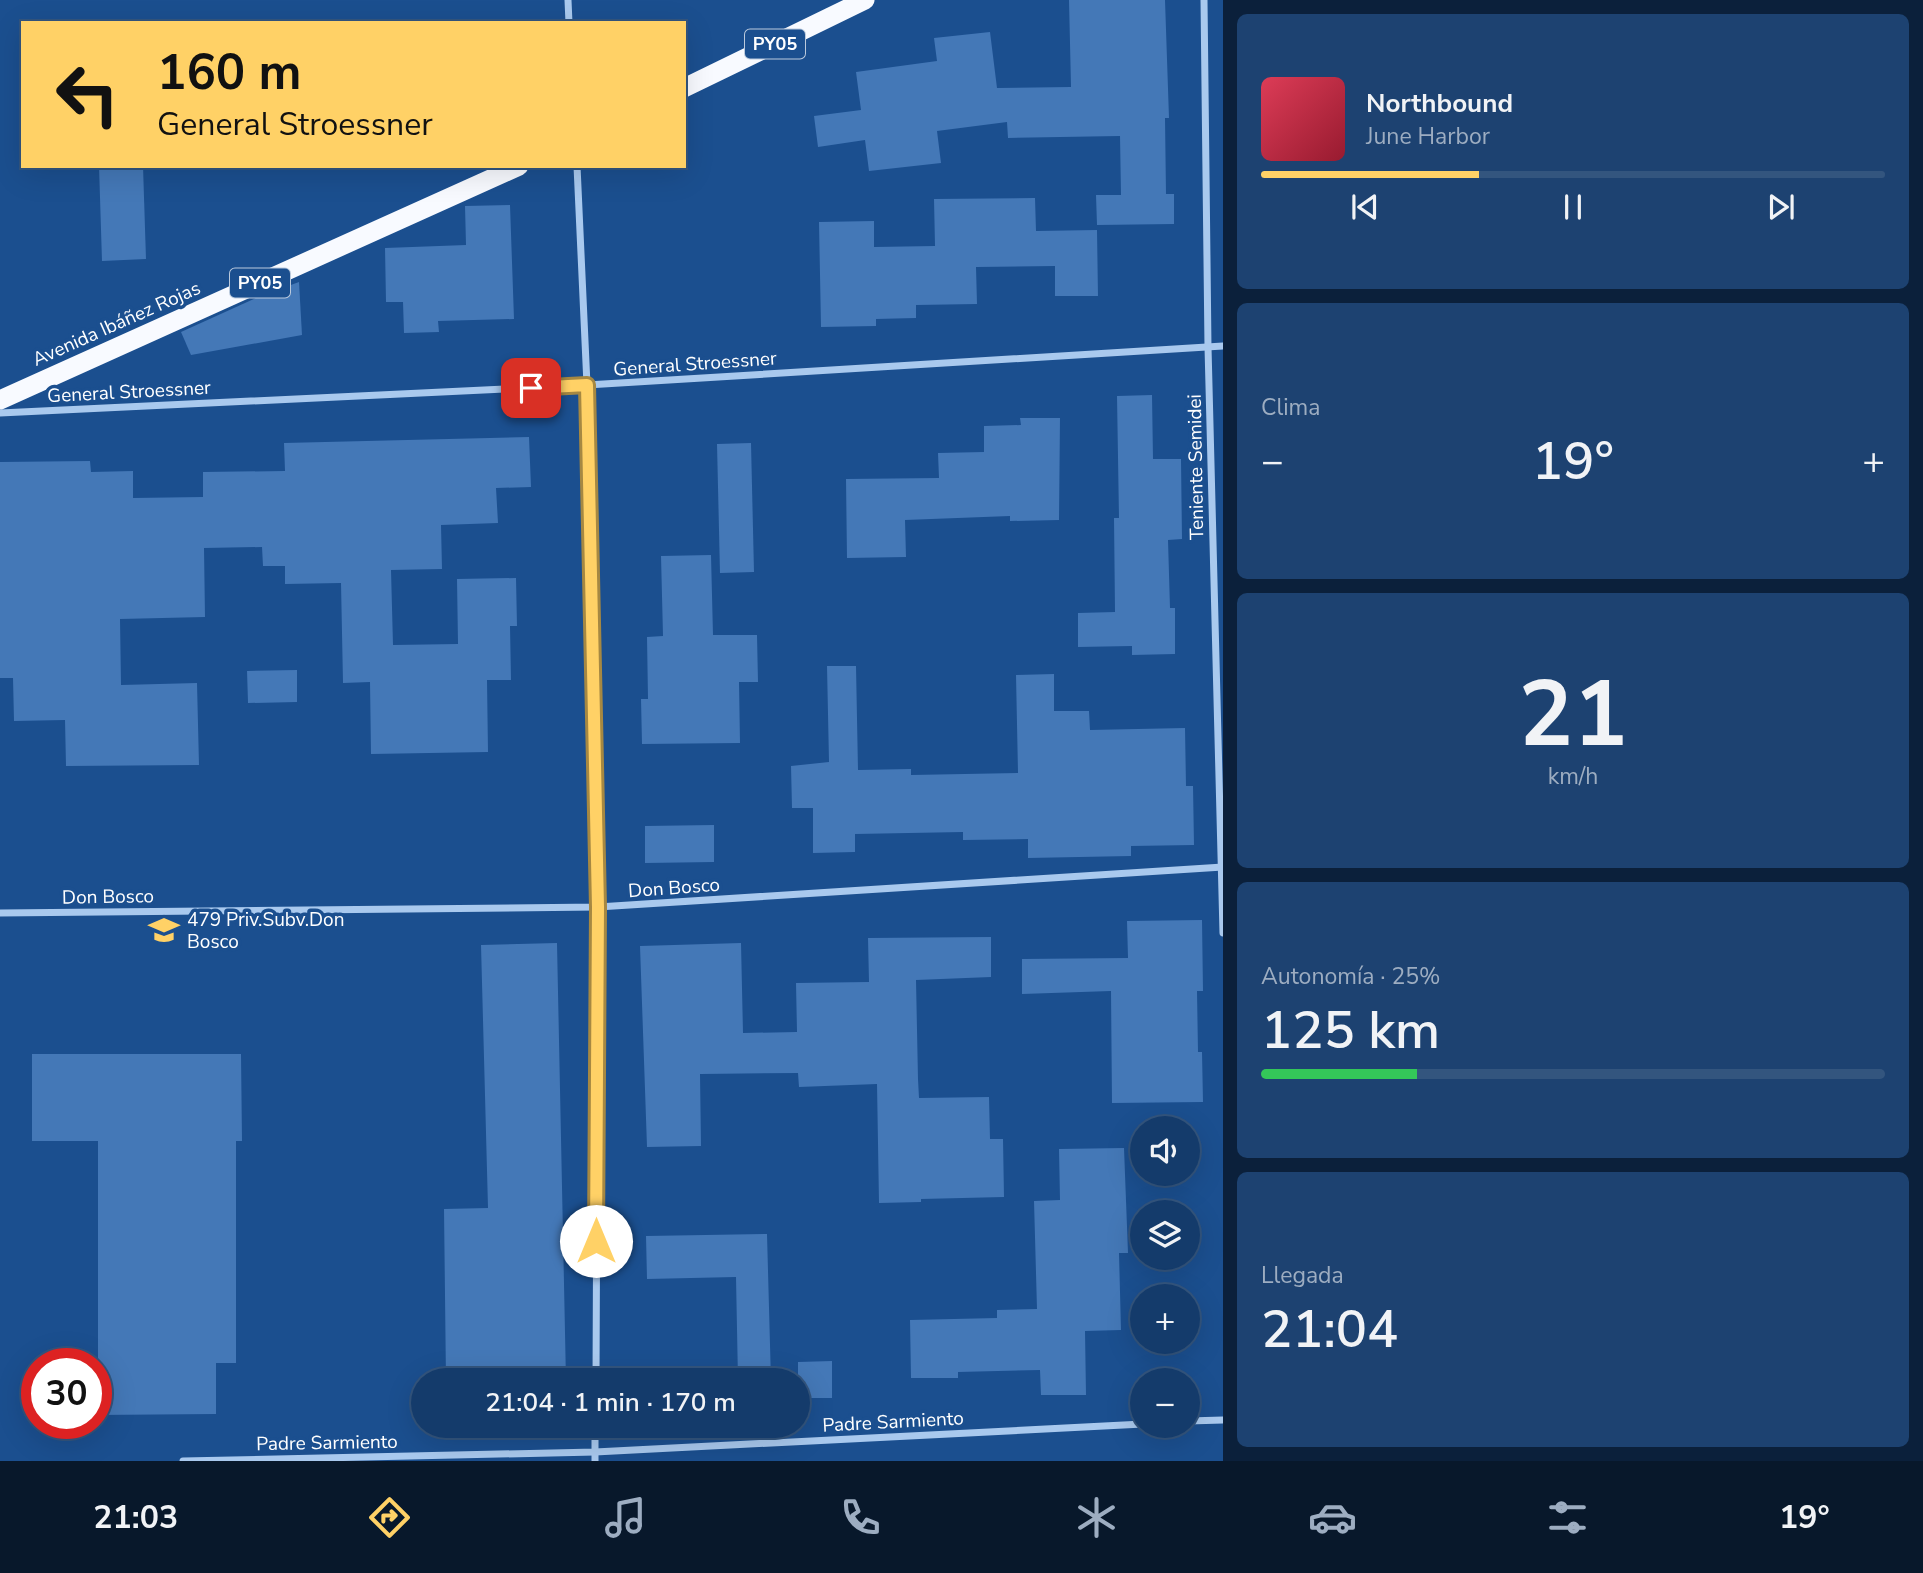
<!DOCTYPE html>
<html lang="es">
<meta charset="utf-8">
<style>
:root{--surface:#143b6b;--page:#1d4271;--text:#f1f3f6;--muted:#9dadc1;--line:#33557e;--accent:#ffd166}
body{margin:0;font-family:"Nunito Sans",sans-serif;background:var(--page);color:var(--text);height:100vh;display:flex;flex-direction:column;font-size:26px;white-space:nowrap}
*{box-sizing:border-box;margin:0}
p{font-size:23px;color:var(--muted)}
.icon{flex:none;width:38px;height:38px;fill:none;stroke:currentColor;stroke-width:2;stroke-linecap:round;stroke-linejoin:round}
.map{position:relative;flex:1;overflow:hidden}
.details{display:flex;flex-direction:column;gap:14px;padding:14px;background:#0b203b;width:700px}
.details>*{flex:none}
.guide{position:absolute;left:21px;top:21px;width:665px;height:147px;border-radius:0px;box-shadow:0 7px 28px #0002,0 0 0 2px var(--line);background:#ffd166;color:#111;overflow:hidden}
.fabs{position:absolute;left:1130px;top:1116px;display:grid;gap:14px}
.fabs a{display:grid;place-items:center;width:70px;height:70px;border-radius:50%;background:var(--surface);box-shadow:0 7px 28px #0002,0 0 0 2px var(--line);font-size:35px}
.speed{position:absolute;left:21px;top:1348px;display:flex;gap:14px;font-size:35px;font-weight:700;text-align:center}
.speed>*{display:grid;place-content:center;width:91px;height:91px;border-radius:50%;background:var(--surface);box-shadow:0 7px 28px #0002,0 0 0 2px var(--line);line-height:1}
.speed .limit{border:10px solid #d22;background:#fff;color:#111}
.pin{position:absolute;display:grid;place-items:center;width:60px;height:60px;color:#fff;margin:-30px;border-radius:14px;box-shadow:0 4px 10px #0006}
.me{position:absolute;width:77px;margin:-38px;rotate:0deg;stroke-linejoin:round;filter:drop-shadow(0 0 5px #0008)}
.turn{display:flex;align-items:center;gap:24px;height:147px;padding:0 21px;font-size:32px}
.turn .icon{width:91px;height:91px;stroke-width:2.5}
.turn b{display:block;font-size:49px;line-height:60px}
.big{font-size:52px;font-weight:600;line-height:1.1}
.details .tile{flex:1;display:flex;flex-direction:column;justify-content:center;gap:10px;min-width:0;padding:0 24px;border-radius:10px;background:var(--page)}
.details .dial{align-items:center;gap:0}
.dial b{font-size:91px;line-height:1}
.song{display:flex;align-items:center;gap:21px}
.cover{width:84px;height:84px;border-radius:10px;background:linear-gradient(135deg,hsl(350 70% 55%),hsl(350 70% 35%))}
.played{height:7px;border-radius:4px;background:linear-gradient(90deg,var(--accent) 35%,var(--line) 35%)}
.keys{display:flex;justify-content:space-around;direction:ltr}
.heat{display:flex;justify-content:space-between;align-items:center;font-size:38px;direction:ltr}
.charge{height:10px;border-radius:5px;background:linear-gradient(90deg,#34c759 25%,var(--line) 0)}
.trip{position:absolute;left:411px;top:1368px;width:399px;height:70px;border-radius:35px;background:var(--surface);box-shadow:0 7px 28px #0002,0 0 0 2px var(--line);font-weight:600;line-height:70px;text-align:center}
.tabs{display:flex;height:112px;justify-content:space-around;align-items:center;background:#08182b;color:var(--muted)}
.tabs .icon{width:49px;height:49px}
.tabs .selected{color:var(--accent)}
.tabs b{font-size:32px;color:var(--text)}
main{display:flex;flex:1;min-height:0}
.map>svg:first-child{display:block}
.building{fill:#4478b7}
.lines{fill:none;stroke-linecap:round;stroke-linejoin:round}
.minor{stroke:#a9c9ee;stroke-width:7}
.trunk{stroke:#f8faff;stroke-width:19}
.route-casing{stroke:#a68842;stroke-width:18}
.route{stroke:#ffd166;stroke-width:12}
.labels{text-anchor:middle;stroke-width:7;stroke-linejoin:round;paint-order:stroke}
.shield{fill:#1b4f8f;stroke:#bbcadd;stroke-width:2}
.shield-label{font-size:18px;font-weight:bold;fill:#fff}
.street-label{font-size:19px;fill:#fff;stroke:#1b4f8f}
.poi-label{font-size:19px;fill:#fff;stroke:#1b4f8f;text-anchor:start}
</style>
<main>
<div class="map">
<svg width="1223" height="1461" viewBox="0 0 1223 1461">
<rect width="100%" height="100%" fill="#1b4f8f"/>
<g class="building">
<polygon points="1069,0 1165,0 1169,118 1165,118 1166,194 1174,194 1174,224 1097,225 1096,195 1121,195 1120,136 1008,138 1007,122 937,131 941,163 869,171 865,140 818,147 814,116 861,110 856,72 937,61 934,38 990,32 997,88 1071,87"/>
<polygon points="99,166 143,166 146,259 102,261"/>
<polygon points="1035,198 1036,231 1097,230 1098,296 1055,296 1055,266 976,267 977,304 916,305 916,318 876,319 876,326 821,327 819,222 874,221 874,247 935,246 934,199"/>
<polygon points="510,205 514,319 438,321 439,332 404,333 403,302 386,302 385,248 466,245 465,206"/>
<polygon points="299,282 302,335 191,355 181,332 258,297"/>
<polygon points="1152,395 1153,459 1181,459 1182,539 1168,540 1170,608 1175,608 1175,654 1132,655 1132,646 1078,647 1078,613 1115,612 1114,518 1119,518 1117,396"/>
<polygon points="1020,418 1060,418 1059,520 1010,521 1010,516 905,520 906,557 847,558 846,479 939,478 938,453 984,452 984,426 1021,425"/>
<polygon points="529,437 531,487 496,488 498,523 441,525 442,569 391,570 393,645 458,644 457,579 516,578 517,626 510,626 511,680 487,680 488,752 371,754 370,682 343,683 341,583 285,584 285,566 263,566 262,547 204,548 205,617 120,619 121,685 197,683 199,765 66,766 65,720 14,721 13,678 0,678 0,462 90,461 91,472 133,471 133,498 203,497 203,472 285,471 284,443"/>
<polygon points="751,443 754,572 720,573 717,444"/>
<polygon points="711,555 713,635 757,635 758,682 739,682 740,743 642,744 641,699 648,699 647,637 663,636 661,556"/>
<polygon points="827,666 856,666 858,770 911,769 911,775 1018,773 1016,675 1054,674 1054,711 1089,711 1090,730 1185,728 1186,786 1193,786 1194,845 1131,846 1131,856 1028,858 1028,839 963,840 963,832 855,834 855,852 813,853 813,808 792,808 791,766 829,762"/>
<polygon points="297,670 297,702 248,703 247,671"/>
<polygon points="714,825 714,862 645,863 645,826"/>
<polygon points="1202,920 1203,991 1197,991 1198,1052 1202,1052 1203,1102 1112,1103 1111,991 1022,994 1022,959 1128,958 1127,921"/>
<polygon points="991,937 991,977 916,980 918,1079 919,1098 989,1097 990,1139 1003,1139 1004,1197 921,1199 921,1202 879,1203 877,1084 799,1087 798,1073 700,1074 701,1146 647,1147 640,946 741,943 743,1033 797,1032 796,983 869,982 868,938"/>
<polygon points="557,943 566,1381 446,1381 444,1209 488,1208 481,945"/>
<polygon points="32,1054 241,1054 242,1141 236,1141 236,1363 216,1363 216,1414 96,1415 96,1368 98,1368 98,1141 32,1141"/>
<polygon points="1124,1148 1128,1253 1119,1253 1121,1330 1085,1331 1086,1395 1041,1395 1040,1370 958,1372 958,1378 911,1378 910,1320 997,1318 997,1310 1037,1309 1034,1201 1060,1200 1059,1149"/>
<polygon points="767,1234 771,1381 738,1381 736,1277 647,1279 646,1236"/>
<polygon points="832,1361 832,1398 798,1398 798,1362"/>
</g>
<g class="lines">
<g class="minor">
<polyline points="568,0 569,23"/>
<polyline points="1204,0 1208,347 1223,933"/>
<polyline points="577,166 587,385 598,907 596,1381"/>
<polyline points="0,413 587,385 1223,346"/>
<polyline points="0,913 598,907 1223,867"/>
<polyline points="1188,1421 1223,1420"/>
<polyline points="595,1426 595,1461"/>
<polyline points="183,1461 595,1452 1143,1424"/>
</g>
<g class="trunk">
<polyline points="684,88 865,0"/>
<polyline points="0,400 519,166"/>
</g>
</g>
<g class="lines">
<g class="route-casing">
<polyline id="route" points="531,388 587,385 598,907 596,1241"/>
</g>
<use href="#route" class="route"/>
</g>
<defs>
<g id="school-bare" transform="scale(2.415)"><path d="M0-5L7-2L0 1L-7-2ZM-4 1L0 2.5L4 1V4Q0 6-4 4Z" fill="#ffd166" stroke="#1b4f8f" stroke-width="2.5" paint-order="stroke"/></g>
</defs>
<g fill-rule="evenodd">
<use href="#school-bare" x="164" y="930"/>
</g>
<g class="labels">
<g class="shield">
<rect x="745" y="29.5" width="60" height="29" rx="5"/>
<rect x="230" y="268.5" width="60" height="29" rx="5"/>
</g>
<g class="shield-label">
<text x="775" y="50">PY05</text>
<text x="260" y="289">PY05</text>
</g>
<g class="street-label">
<text transform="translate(116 323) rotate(-24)" y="7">Avenida Ibáñez Rojas</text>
<text transform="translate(695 363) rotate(-4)" y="7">General Stroessner</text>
<text transform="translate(129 391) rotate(-3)" y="7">General Stroessner</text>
<text transform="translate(1195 467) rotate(-91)" y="7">Teniente Semidei</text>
<text transform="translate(674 887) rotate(-4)" y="7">Don Bosco</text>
<text transform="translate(108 896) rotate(-1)" y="7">Don Bosco</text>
<text transform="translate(893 1421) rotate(-3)" y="7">Padre Sarmiento</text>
<text transform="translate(327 1442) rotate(-1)" y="7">Padre Sarmiento</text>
</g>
<g class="poi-label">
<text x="187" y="926">479 Priv.Subv.Don<tspan x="187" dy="22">Bosco</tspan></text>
</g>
</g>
</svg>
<div class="fabs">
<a><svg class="icon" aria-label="sound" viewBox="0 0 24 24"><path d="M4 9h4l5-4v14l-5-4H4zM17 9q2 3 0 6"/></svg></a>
<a><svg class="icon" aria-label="layers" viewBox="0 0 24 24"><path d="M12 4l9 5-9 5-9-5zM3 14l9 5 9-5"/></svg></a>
<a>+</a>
<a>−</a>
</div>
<div class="speed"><div class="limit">30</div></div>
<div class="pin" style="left:531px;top:388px;background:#d93025"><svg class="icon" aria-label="arrive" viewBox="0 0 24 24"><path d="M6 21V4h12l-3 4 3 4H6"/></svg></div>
<svg class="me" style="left:596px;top:1241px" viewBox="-20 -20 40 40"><circle r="19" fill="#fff"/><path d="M0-13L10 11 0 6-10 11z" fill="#ffd166"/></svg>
<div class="trip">21:04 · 1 min · 170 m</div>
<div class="guide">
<div class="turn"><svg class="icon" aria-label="left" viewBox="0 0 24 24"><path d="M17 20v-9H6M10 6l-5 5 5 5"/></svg><div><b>160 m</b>General Stroessner</div></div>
</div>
</div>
<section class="details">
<div class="tile">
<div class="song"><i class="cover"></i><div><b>Northbound</b><p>June Harbor</p></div></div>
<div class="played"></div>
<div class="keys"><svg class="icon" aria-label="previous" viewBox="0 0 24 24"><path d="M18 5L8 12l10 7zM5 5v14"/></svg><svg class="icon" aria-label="pause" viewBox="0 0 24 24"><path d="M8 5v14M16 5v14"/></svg><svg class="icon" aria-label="next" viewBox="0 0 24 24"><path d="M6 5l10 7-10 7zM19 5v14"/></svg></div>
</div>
<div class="tile"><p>Clima</p>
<div class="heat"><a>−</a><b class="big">19°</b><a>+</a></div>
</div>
<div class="tile dial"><b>21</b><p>km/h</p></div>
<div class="tile"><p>Autonomía · 25%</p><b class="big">125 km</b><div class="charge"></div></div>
<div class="tile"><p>Llegada</p><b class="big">21:04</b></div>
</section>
</main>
<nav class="tabs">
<b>21:03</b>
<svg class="icon selected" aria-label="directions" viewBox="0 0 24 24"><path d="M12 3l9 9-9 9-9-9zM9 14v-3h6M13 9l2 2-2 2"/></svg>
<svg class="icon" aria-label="music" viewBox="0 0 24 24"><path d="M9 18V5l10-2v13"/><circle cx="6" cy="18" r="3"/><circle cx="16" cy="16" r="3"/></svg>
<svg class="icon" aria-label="phone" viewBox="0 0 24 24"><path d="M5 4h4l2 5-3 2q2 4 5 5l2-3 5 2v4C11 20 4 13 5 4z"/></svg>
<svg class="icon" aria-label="climate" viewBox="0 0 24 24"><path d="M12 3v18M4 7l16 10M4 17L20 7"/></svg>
<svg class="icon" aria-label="car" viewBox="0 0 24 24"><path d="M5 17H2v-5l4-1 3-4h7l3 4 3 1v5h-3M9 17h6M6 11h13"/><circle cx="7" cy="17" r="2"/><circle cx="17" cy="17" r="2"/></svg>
<svg class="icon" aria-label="filters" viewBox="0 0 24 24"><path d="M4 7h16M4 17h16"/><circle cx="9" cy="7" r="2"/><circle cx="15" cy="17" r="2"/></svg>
<b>19°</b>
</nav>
